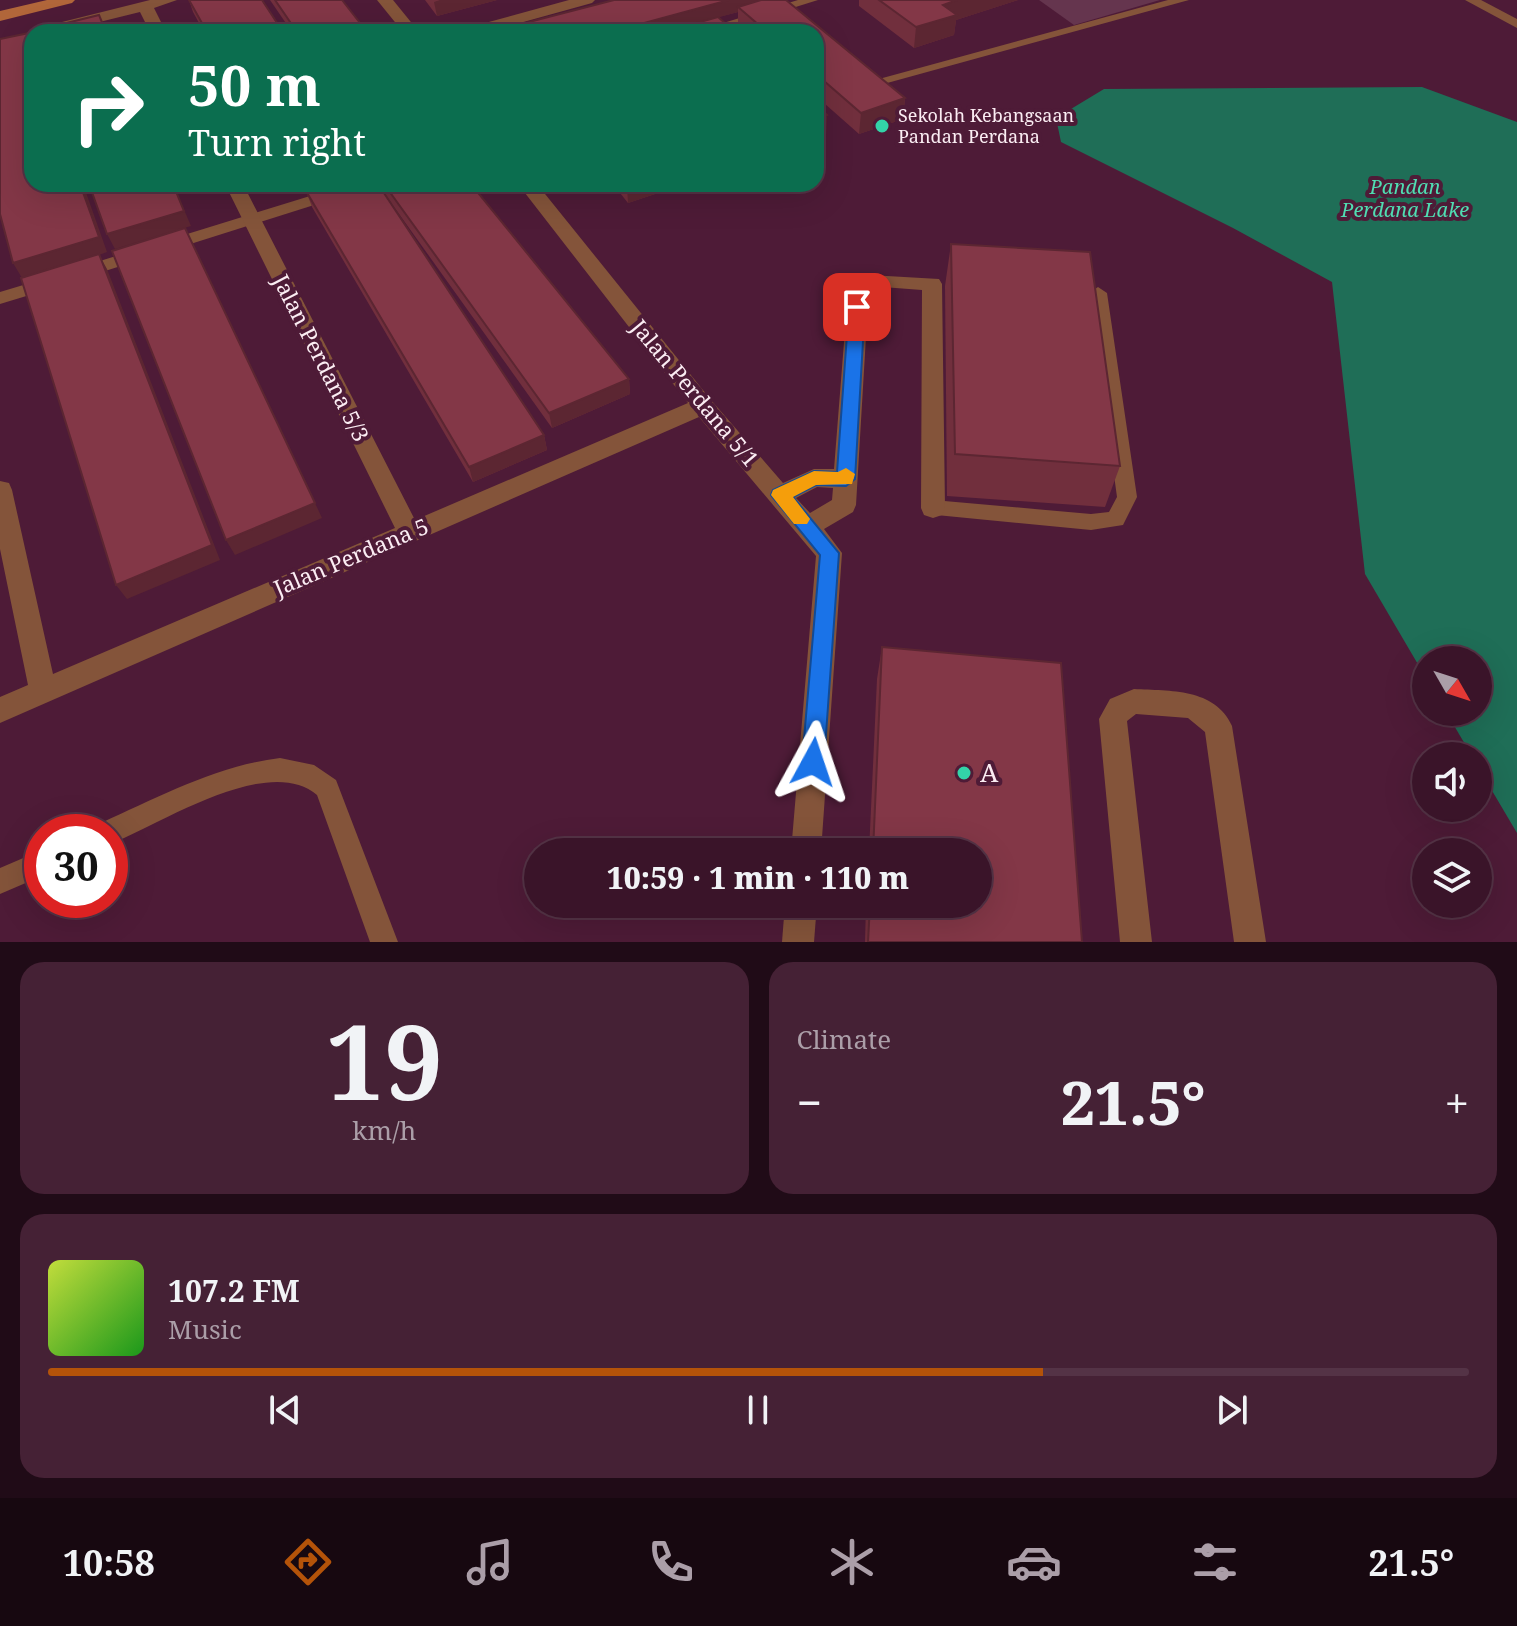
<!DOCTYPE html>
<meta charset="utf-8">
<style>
:root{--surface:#3a1429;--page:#452135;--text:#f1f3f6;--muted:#ab9ea8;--line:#543346;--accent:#b45309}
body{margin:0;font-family:"Noto Serif",serif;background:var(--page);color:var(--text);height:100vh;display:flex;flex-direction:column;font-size:30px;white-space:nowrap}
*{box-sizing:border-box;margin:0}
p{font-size:26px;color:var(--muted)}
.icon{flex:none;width:44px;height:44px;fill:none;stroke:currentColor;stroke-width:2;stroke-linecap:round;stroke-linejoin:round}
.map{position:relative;height:942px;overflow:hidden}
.side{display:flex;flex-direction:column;gap:20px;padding:20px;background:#200b17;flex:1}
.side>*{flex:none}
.banner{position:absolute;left:24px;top:24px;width:800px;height:168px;border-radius:24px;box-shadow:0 8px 32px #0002,0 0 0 2px var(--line);background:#0b6e4f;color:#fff;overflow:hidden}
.needle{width:52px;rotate:129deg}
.tools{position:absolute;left:1412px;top:646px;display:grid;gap:16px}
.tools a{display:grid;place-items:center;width:80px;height:80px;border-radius:50%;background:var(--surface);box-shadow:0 8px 32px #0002,0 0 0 2px var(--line);font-size:40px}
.speed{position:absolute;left:24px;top:814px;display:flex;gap:16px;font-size:40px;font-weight:700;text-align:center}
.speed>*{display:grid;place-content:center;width:104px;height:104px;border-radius:50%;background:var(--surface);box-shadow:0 8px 32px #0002,0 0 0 2px var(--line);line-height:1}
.speed .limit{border:12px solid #d22;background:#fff;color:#111}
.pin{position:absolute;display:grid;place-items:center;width:68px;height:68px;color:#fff;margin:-34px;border-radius:16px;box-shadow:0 4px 12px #0006}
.me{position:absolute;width:88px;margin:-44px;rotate:5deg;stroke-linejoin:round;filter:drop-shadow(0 0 6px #0008)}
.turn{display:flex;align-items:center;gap:28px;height:168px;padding:0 32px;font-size:36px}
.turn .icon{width:104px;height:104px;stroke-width:2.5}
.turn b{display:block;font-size:56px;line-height:68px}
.big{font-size:60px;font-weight:800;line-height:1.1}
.side .tile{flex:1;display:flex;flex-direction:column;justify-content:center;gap:12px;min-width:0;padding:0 28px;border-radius:24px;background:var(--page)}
.side .dial{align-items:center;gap:0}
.dial b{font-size:104px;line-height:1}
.song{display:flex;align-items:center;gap:24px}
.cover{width:96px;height:96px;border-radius:12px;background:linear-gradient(135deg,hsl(70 70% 55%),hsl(120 70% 35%))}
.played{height:8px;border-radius:4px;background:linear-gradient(90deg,var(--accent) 70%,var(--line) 70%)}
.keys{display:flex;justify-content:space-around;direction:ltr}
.heat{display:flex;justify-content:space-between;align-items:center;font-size:44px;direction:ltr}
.side .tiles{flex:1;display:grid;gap:20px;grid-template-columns:1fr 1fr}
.tile:last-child{grid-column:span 2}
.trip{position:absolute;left:524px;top:838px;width:468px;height:80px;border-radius:40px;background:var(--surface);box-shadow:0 8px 32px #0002,0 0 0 2px var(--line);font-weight:800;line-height:80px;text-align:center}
.menu{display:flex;height:128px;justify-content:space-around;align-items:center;background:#170810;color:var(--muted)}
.menu .icon{width:56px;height:56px}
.menu .on{color:var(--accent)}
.menu b{font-size:36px;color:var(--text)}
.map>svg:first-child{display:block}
.green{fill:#65354e}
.water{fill:#1f6e57}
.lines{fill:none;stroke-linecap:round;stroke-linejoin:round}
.lane{fill:#84543a;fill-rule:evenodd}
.street{fill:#84543a;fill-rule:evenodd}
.secondary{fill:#b1663a;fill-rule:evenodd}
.wall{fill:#712f3d}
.shaded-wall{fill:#5c2632}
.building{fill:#833747;stroke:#5c2632;stroke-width:2}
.route{fill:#1a73e8;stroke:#114b97;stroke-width:2}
.slow{fill:#f59e0b}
.poi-dot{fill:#33d4a8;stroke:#4e1b37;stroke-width:3}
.labels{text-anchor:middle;stroke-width:8;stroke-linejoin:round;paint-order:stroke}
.far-poi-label{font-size:18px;fill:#fbedf3;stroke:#4e1b37;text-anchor:start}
.far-water-label{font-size:20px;font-style:italic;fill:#50ddb2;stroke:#4e1b37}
.street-label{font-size:22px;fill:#fbedf3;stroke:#4e1b37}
.near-poi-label{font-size:26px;fill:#fbedf3;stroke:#4e1b37;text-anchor:start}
</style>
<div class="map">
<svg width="1517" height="942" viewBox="0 0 1517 942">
<rect width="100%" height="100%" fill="#4e1b37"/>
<polygon class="green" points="1039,0 1160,0 1074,25"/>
<polygon class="water" points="1422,87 1517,122 1517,833 1478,767 1478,756 1472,756 1446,712 1478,712 1478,660 1426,660 1426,678 1365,574 1332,282 1233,228 1061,142 1056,118 1104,89"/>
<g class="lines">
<g class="lane">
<polygon points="798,0 818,0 716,32 694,32"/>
<polygon points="1168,0 1189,0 869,88 859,88 857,85"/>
<polygon points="1465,0 1481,0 1517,19 1517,28"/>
<polygon points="349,184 373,184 371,187 86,277 80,278 71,273 74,269"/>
<polygon points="50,277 59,283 56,287 0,304 0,292"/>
<polygon points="1098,287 1107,293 1137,497 1123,525 1091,530 926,514 923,508 926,502 933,500 1091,514 1109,512 1117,497 1089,293"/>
<path d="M 280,758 L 314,765 L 336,780 L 398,942 L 370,942 L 317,795 C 268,753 161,824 110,844 L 110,832 L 97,832 L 101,823 C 159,797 216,766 280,758 Z"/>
<polygon points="42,850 42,876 0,894 0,868"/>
</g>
<g class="street">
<polygon points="150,0 177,0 154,8 166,32 150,32 140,12 59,32 32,32 34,29"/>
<polygon points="377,0 393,0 419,32 403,32"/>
<polygon points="569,0 595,0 592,3 487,32 461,32 463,29"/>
<path d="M 225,184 L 243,184 L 415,520 L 688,403 L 518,184 L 537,184 L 711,400 L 783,483 L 814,469 L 834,469 L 849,279 L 852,274 L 939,279 L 942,284 L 945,508 L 942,515 L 933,518 L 924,515 L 921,508 L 922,290 L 869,286 L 856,505 L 853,512 L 824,529 L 842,553 L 821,852 L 791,852 L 816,556 L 699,417 L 0,723 L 0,697 L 28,685 L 0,549 L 0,481 L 9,483 L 12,490 L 53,674 L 395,528 ZM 817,487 L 833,488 L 832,500 L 810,513 L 796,498 Z"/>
<path d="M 1134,689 C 1170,691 1215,688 1232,726 L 1266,942 L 1234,942 L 1205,732 L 1188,718 L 1136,714 L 1127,721 L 1152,942 L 1120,942 L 1099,719 L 1110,699 Z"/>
<polygon points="785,904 817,904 814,942 782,942"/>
</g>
<polygon class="secondary" points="47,0 75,0 72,3 0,21 0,11"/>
</g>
<g class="wall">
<polygon points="189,0 283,32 204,32 193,12"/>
<polygon points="270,0 342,0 367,32 292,32"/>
<polygon points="425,0 497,0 437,16"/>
<polygon points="786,0 905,98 903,119 859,134 816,96 816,32 744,32 738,27 738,12 718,17 491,32"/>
<polygon points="859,0 1018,0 956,20 954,35 914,48 859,6"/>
<polygon points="379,184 471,184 629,379 630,394 552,428 389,200 544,435 547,450 473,482 312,207 306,191 380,186"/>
<polygon points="613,184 685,184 628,203"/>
<polygon points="951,244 1120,466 1105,507 947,496 945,286"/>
<polygon points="882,647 1082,942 865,942 866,904 978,904 978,852 869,852 877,679"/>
</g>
<g class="shaded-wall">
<polygon points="440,0 497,0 437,16 434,2"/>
<polygon points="729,0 782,0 738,7 738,12 665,32 611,32"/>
<polygon points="957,0 1018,0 956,20 954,35 914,48 916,27 943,5"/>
<polygon points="905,98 903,119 859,134 861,113"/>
<polygon points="827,115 826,137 816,140 816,119"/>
<polygon points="80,184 83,184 107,252 99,255 107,269 220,560 127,599 116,585 22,278 13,263"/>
<polygon points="173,184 191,226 115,249 107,234"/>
<polygon points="292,184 328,184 295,194"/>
<polygon points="627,184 685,184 628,203"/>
<polygon points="629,379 630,394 552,428 549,413"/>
<polygon points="544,435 547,450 473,482 469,467"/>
<polygon points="315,503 322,518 235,555 226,540"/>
</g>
<g class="building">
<polygon points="189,0 262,0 283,32 207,32"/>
<polygon points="275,0 342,0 367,32 297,32"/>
<polygon points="614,0 729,0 611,32 491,32"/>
<polygon points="761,0 786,0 905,98 861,113 816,74 816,32 767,32 738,7"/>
<polygon points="879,0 957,0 943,5 957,15 916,27"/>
<polygon points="99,15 106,32 35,32 34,31"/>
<polygon points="718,17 735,32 664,32"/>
<polygon points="29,33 32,43 32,184 80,184 99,237 13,263 0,214 0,39"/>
<polygon points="816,105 827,115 816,119"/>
<polygon points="89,184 173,184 184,211 107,234"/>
<polygon points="330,184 378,184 544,435 469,467 306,191"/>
<polygon points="384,184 471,184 629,379 549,413"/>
<polygon points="185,228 315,503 226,540 112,251"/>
<polygon points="951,244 1090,252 1120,466 955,454"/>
<polygon points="99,254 212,545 116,585 21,278"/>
<polygon points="882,647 1061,663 1082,942 868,942 870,904 978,904 978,852 873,852"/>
</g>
<polygon class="route" points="857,302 865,307 855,479 846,486 816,485 793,497 839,553 824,762 821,769 813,772 805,769 802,762 820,555 771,495 773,490 814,471 837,472 849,307"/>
<polygon class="slow" points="846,468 855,474 852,484 816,485 793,497 810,519 807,524 794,524 771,495 773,490 814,471 838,472"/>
<g class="poi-dot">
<circle cx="882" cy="126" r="8"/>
<circle cx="964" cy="773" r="8"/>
</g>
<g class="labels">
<g class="far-poi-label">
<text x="898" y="122">Sekolah Kebangsaan<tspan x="898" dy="21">Pandan Perdana</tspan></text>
</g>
<g class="far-water-label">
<text x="1405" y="194">Pandan<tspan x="1405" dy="23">Perdana Lake</tspan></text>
</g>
<g class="street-label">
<text transform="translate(321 358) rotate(63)" y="8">Jalan Perdana 5/3</text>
<text transform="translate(695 393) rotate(50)" y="8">Jalan Perdana 5/1</text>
<text transform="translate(351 557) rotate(-23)" y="8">Jalan Perdana 5</text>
</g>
<g class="near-poi-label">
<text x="980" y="782">A</text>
</g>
</g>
</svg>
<div class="tools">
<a><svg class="needle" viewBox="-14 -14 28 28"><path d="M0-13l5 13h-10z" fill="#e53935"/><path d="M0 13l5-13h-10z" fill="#ab9ea8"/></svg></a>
<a><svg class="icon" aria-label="sound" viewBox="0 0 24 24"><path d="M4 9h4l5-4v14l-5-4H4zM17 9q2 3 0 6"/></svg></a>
<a><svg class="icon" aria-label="layers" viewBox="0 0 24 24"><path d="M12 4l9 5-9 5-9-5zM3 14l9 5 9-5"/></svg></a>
</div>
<div class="speed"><div class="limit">30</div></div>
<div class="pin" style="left:857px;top:307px;background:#d93025"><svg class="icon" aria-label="arrive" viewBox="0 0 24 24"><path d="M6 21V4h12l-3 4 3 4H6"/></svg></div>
<svg class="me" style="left:813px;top:762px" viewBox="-20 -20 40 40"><path d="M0-17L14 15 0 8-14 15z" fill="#1a73e8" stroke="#fff" stroke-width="4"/></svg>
<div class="trip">10:59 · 1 min · 110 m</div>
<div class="banner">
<div class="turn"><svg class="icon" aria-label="right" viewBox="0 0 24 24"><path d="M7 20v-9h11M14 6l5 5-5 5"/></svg><div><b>50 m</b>Turn right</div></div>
</div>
</div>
<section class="side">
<div class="tiles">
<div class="tile dial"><b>19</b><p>km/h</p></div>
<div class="tile"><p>Climate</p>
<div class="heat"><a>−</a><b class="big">21.5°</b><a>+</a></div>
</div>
<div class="tile">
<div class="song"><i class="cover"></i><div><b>107.2 FM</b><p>Music</p></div></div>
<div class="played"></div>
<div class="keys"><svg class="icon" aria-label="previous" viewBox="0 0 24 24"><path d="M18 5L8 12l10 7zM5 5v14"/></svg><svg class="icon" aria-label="pause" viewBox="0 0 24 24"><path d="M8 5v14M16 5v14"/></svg><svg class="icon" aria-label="next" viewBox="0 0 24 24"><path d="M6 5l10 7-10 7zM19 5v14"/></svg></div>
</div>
</div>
</section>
<nav class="menu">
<b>10:58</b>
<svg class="icon on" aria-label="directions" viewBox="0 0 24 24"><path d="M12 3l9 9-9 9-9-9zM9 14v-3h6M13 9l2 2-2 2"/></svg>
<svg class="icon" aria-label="music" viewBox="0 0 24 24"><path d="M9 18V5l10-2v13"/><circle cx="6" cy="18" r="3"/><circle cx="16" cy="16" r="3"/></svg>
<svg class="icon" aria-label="phone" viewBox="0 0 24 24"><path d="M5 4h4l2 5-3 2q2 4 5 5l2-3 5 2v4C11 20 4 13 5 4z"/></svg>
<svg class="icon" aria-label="climate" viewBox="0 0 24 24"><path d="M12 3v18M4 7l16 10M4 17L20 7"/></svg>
<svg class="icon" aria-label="car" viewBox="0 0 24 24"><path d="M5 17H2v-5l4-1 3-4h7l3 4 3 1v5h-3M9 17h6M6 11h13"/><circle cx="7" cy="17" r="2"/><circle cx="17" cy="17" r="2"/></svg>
<svg class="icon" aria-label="filters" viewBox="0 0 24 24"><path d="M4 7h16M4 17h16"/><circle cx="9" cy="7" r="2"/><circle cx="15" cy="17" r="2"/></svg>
<b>21.5°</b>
</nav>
